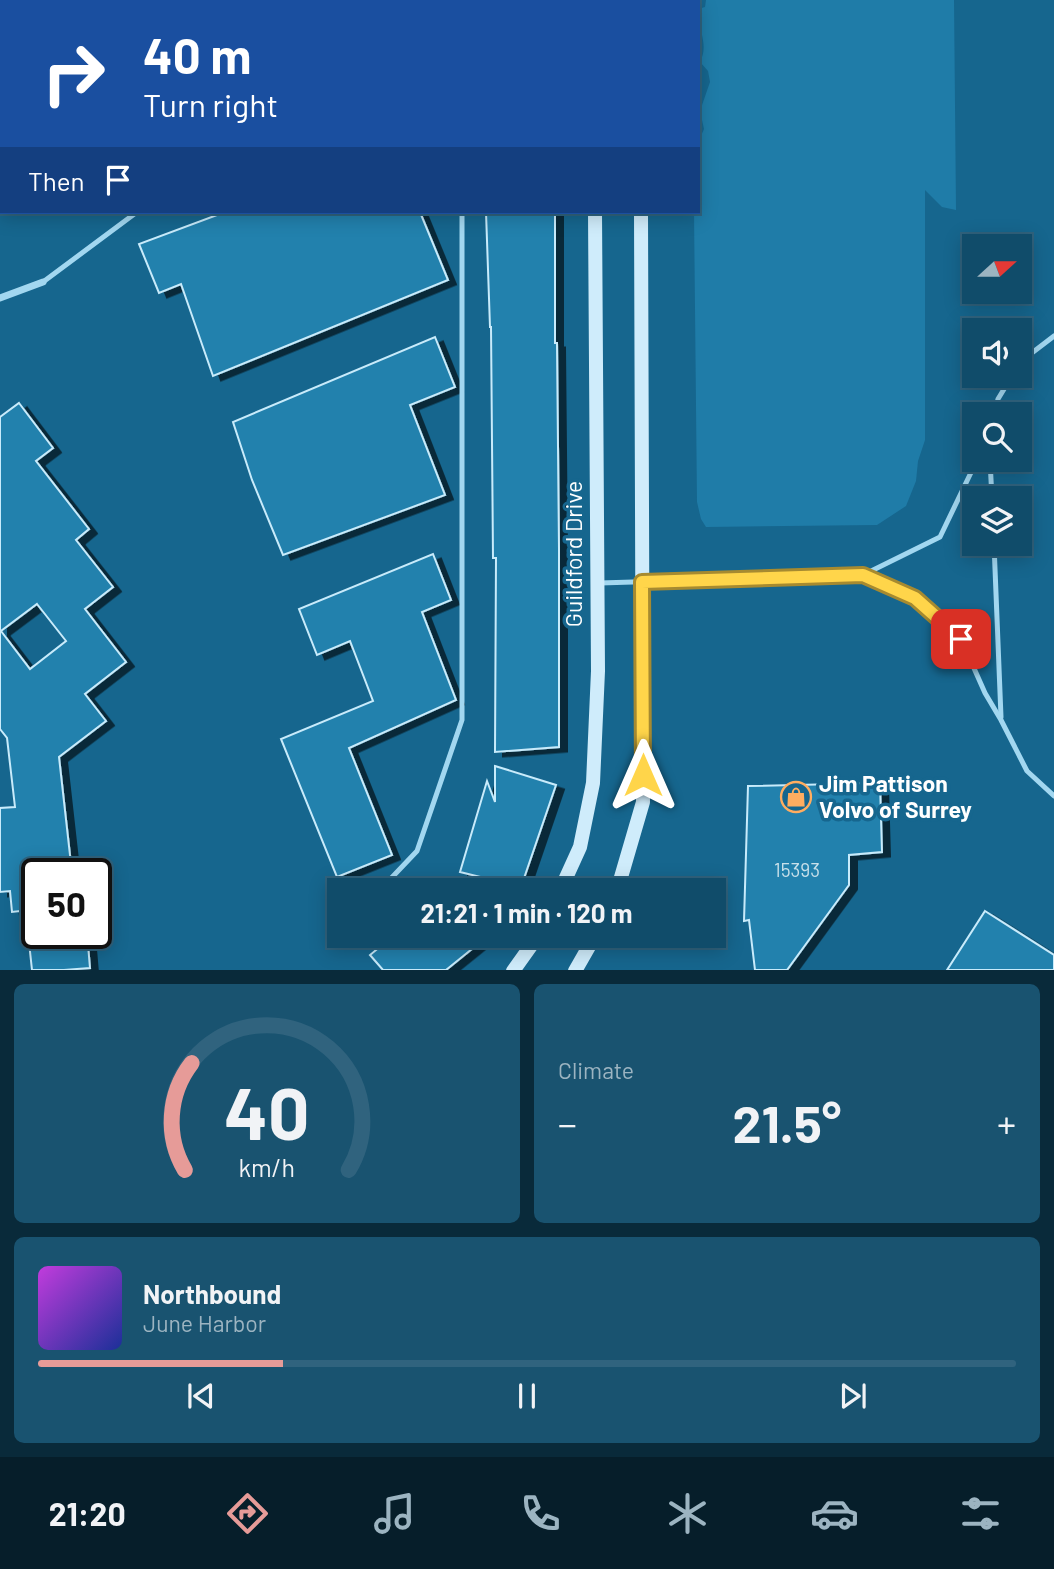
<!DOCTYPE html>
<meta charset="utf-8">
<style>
:root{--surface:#104c6a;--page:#195370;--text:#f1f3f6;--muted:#9cb4c1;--line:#30637e;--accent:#e69b98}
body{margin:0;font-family:Barlow,sans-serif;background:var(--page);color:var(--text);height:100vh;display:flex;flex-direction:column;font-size:26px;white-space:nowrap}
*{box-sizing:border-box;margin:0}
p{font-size:23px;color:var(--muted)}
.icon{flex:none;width:38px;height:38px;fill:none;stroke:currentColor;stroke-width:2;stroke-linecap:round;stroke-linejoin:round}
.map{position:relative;height:970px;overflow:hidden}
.panel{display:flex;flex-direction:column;gap:14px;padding:14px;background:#092a3a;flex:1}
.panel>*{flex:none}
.guide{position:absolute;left:0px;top:0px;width:700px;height:214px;box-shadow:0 4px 18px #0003,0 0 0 2px var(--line);background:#1a4fa0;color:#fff;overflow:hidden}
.needle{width:46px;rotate:69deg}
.buttons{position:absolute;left:962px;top:234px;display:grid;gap:14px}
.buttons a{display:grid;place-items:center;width:70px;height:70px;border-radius:0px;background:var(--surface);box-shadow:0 4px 18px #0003,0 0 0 2px var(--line);font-size:35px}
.speed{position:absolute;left:21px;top:858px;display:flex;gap:14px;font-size:35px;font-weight:700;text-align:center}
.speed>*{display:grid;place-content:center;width:91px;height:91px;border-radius:50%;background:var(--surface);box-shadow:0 4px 18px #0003,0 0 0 2px var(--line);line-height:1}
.speed .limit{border:4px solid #111;border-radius:10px;background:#fff;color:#111}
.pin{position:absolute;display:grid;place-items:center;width:60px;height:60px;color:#fff;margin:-30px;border-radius:14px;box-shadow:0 4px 10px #0006}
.me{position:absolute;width:77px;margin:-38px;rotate:0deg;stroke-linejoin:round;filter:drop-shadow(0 0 5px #0008)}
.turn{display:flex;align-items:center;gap:24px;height:147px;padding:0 28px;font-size:32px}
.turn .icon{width:91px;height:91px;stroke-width:2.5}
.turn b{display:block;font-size:49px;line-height:60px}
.then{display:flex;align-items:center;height:66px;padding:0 28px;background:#0003;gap:14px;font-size:26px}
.big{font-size:52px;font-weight:700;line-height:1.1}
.panel .card{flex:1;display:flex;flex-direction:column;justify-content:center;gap:10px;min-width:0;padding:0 24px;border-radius:10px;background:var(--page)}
.panel .dial{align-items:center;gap:0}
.dial svg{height:182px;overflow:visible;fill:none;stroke:var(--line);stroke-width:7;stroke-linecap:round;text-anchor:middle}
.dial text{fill:var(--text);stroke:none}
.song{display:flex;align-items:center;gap:21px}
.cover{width:84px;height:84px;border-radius:10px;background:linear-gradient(135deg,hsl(290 70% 55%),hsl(230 70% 35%))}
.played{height:7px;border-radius:4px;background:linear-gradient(90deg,var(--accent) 25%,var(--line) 25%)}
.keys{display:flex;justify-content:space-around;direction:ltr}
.heat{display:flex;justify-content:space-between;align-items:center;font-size:38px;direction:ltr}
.panel .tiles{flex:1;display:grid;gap:14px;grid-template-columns:1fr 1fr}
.card:last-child{grid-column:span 2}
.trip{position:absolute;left:327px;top:878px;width:399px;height:70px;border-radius:0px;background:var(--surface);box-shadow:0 4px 18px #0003,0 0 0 2px var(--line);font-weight:700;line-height:70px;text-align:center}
.menu{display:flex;height:112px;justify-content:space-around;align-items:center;background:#061e2a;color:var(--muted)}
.menu .icon{width:49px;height:49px}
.menu .selected{color:var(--accent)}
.menu b{font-size:32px;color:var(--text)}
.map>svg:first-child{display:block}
.green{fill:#1f7ca8}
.building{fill:#2481ad;stroke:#c8ebfb;stroke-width:2;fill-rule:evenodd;filter:url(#shadow)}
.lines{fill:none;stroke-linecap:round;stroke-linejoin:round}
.service{stroke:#a2d7f0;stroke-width:5}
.minor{stroke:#a2d7f0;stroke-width:7}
.secondary{stroke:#cfecfb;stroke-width:14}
.route-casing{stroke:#a68a30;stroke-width:18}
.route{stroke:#ffd54a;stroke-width:12}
.labels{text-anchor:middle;stroke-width:7;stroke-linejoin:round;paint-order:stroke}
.number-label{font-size:19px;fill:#c8e0ea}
.street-label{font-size:23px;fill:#fff;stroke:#16668e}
.poi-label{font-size:23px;font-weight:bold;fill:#fff;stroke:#16668e;text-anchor:start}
</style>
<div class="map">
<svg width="1054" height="971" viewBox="0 0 1054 971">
<defs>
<filter id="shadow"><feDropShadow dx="8" dy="4.5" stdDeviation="0" flood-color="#0009"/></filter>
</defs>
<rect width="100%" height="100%" fill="#16668e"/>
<path class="green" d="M 706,0 L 954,0 L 956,210 L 942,207 L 925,190 L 925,440 L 918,461 L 916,481 L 906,506 L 877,525 L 706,527 L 701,519 L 697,502 L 694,212 L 698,212 L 698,143 L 704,129 L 700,111 L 710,82 L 708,71 L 700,62 C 705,52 704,45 702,35 L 698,33 L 698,9 L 705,7 Z"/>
<g class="building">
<polygon points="225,212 420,212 448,280 213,376 181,284 159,293 139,244"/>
<polygon points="486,212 555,212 555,343 557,343 559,549 559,747 495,752 496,558 493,558 491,327 490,327"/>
<polygon points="435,337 455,387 410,405 445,495 283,555 252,480 233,422"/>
<path d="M 19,403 L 53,448 L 36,461 L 89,529 L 76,540 L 113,587 L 85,609 L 126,662 L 85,694 L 106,721 L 59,757 L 72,873 L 37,873 L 37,909 L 12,912 L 10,891 L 0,892 L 0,808 L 15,807 L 7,738 L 0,729 L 0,417 ZM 37,604 L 66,641 L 30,669 L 1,631 Z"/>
<polygon points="433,554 451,600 422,612 456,700 349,748 392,855 337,877 281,739 373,701 350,641 317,655 299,609"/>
<polygon points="495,766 556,785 521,887 460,872 487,781 495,802"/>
<polygon points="880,783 882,852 849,855 849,885 787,970 755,970 749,920 744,921 748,786"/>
<polygon points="985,911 1054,955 1054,970 947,970"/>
<polygon points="28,933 87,933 90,968 64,970 32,970"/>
<polygon points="393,936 488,936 446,970 383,970 370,955"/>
</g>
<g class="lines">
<g class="service">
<polyline points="87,0 88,2"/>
<polyline points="270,0 271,2"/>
<polyline points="43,282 137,212"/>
<polyline points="1020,362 1054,336"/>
<polyline points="994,415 998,399 1012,376"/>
<polyline points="977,460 940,537 863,575 915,598 961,639 985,693 1001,720 1027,771 1054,796"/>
<polyline points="990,460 992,499"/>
<polyline points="994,544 1001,717"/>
<polyline points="600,583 863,575"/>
<polyline points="379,891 417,851 462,720 462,212"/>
</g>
<polyline class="minor" points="0,298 43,282"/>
<g class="secondary">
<polyline points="595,0 595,2"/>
<polyline points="638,0 638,2"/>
<polyline points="560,891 580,847 593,783 598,671 595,212"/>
<polyline points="617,891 643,802 641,212"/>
<polyline points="513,971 538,936"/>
<polyline points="575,971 595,936"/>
</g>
</g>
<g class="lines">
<g class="route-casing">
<polyline id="route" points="643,775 642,582 863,575 915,598 961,639"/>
</g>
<use href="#route" class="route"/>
</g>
<defs>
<g id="shop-ring" transform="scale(1.575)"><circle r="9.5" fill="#16668e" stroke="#ffad60" stroke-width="1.5"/><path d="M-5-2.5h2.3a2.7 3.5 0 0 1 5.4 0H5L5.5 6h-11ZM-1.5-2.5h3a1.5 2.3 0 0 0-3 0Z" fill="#ffad60"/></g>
</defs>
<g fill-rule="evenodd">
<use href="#shop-ring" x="796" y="797"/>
</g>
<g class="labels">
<g class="number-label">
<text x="797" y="877">15393</text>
</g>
<g class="street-label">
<text transform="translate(574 554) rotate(-90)" y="8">Guildford Drive</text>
</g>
<g class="poi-label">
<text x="819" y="792">Jim Pattison<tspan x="819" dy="26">Volvo of Surrey</tspan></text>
</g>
</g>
</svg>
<div class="buttons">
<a><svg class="needle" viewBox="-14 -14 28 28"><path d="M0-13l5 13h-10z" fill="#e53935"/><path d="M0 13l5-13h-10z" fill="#9cb4c1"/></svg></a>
<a><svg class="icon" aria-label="sound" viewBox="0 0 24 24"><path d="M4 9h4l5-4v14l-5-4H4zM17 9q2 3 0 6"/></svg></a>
<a><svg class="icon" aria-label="search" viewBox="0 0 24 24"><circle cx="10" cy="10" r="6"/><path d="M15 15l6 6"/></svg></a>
<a><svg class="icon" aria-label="layers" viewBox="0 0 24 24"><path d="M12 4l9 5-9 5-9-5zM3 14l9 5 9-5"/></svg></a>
</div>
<div class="speed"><div class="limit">50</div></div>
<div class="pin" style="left:961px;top:639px;background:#d93025"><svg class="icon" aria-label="arrive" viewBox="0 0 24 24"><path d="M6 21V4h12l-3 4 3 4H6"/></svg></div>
<svg class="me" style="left:643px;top:775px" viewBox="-20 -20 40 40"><path d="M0-17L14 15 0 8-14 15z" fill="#ffd54a" stroke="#fff" stroke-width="4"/></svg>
<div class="trip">21:21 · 1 min · 120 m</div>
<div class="guide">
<div class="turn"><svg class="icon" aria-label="right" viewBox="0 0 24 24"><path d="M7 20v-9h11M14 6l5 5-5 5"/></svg><div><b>40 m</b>Turn right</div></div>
<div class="then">Then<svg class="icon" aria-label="arrive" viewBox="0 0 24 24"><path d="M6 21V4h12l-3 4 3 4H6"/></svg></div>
</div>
</div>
<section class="panel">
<div class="tiles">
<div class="card dial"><svg viewBox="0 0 100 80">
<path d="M14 69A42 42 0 1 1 86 69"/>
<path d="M14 69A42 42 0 0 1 17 22" stroke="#e69b98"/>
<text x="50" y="56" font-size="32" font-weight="700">40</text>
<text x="50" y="72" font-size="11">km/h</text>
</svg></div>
<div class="card"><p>Climate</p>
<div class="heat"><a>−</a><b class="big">21.5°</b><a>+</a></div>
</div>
<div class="card">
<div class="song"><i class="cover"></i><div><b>Northbound</b><p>June Harbor</p></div></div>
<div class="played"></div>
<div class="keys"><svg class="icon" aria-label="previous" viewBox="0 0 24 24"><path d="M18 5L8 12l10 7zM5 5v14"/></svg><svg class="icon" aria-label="pause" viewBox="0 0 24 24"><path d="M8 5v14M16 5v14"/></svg><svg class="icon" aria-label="next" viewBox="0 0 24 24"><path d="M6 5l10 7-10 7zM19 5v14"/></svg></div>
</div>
</div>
</section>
<nav class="menu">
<b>21:20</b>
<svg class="icon selected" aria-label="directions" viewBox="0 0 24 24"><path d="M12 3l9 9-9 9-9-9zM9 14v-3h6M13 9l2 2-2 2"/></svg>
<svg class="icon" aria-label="music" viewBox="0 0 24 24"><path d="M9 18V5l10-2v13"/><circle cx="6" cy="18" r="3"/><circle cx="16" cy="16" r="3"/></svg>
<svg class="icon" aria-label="phone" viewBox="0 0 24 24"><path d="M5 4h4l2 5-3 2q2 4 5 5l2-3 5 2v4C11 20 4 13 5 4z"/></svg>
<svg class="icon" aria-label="climate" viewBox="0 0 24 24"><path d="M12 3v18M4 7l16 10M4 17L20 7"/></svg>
<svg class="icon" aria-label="car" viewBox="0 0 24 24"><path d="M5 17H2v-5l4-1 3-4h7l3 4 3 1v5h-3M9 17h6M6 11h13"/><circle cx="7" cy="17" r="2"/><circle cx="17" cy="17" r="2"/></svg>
<svg class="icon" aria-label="filters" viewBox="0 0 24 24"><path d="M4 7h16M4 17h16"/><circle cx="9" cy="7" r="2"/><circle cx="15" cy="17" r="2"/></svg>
</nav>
